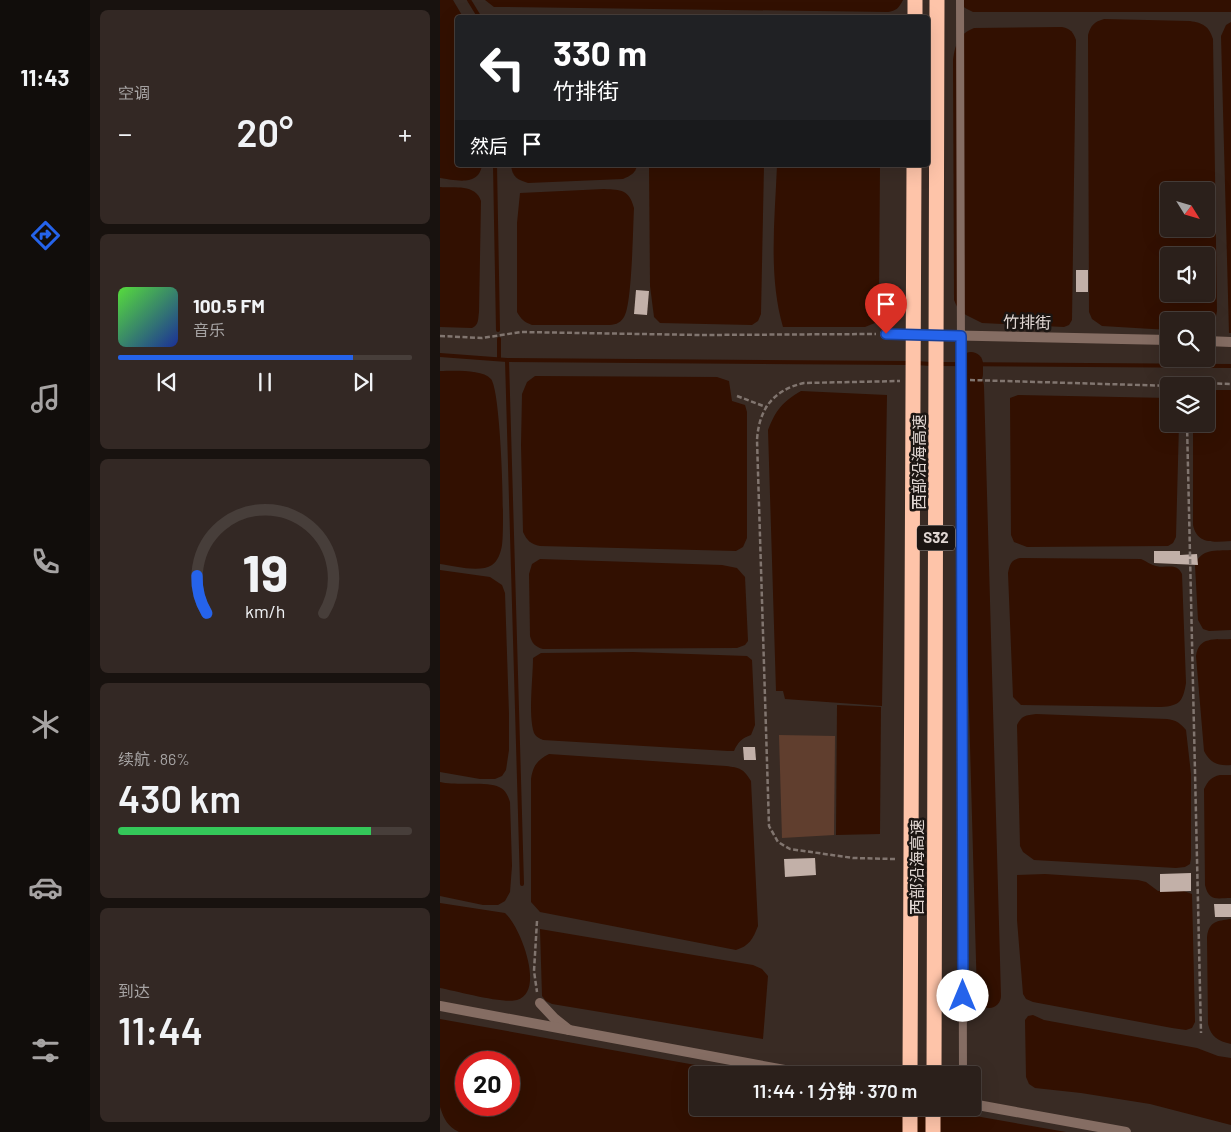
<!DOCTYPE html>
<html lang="zh">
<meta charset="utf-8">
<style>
:root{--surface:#2b201b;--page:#332824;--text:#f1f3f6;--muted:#a6a3a3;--line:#473e3a;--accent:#2563eb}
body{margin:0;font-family:Barlow,"Noto Sans SC",sans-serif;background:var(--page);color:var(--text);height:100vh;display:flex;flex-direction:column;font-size:19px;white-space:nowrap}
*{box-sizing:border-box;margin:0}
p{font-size:16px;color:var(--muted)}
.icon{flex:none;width:28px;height:28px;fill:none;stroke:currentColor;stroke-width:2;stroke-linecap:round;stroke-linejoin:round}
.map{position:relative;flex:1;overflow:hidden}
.side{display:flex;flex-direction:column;gap:10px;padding:10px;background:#18120f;width:350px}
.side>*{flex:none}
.banner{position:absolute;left:15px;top:15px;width:475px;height:152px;border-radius:5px;box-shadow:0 5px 20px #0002,0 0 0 1px var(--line);background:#202124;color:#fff;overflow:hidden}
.needle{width:32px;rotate:127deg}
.buttons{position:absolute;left:720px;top:182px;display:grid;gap:10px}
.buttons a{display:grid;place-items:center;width:55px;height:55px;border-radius:5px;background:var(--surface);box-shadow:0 5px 20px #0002,0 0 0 1px var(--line);font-size:25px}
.speed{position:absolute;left:15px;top:1051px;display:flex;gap:10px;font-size:25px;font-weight:700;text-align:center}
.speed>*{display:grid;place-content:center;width:65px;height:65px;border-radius:50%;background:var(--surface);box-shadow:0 5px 20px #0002,0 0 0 1px var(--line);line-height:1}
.speed .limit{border:8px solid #d22;background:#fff;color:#111}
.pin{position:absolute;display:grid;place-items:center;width:42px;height:42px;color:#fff;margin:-51px -21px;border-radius:50% 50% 50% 0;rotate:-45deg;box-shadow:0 0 5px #0007}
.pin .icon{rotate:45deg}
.me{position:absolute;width:55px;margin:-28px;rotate:0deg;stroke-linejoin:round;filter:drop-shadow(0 0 4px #0008)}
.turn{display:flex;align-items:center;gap:18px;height:105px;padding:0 15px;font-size:22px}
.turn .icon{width:65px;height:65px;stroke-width:2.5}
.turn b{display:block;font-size:35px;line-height:42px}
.then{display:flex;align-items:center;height:48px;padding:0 15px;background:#0003;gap:10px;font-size:19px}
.big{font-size:38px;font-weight:600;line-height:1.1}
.side .tile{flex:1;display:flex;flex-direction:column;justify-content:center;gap:8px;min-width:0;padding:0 18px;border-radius:8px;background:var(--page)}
.side .dial{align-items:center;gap:0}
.dial svg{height:130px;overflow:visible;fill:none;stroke:var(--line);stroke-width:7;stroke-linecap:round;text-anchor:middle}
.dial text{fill:var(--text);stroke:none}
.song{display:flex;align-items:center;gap:15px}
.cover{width:60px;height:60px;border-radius:8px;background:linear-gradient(135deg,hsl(110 70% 55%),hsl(230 70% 35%))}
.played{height:5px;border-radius:2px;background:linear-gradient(90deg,var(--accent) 80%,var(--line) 80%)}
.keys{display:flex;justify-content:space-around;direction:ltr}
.heat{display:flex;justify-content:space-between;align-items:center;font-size:28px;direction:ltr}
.charge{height:8px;border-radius:4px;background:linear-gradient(90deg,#34c759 86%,var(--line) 0)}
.trip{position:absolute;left:249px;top:1066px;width:292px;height:50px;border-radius:5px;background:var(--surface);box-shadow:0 5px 20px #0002,0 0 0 1px var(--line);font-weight:600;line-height:50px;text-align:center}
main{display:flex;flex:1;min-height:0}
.dock{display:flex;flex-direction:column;width:90px;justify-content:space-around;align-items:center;background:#110d0b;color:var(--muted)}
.dock .icon{width:35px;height:35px}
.dock .selected{color:var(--accent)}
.dock b{font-size:22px;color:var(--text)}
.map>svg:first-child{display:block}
.green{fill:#603e2e}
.water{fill:#321001;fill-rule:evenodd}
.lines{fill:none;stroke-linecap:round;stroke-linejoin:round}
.stream{stroke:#321001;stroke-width:4}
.river{stroke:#321001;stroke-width:24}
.building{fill:#c2b0a8}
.path{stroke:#81756f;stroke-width:2.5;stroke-dasharray:5 2.5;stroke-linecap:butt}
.service{stroke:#856d63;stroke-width:8}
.minor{stroke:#856d63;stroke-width:10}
.motorway{stroke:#fec4a9;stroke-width:15}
.motorway-bridge{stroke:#fec4a9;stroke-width:15}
.route-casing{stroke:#184099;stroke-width:12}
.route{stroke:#2563eb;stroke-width:9}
.labels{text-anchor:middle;stroke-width:5;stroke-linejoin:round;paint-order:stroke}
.shield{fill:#1b1512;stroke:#a59c98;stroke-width:1}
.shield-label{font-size:15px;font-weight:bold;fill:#e0d6d2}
.street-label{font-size:16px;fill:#e0d6d2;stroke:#1b1512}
</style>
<main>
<nav class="dock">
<b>11:43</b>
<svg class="icon selected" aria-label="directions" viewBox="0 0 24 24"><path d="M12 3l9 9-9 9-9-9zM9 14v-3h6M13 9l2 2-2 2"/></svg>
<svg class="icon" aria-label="music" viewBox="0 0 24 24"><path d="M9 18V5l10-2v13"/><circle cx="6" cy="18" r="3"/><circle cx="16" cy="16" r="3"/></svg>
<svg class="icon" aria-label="phone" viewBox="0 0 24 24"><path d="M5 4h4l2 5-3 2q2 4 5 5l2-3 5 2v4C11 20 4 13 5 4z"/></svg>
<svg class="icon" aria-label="climate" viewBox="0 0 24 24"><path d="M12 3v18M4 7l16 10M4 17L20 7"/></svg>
<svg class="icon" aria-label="car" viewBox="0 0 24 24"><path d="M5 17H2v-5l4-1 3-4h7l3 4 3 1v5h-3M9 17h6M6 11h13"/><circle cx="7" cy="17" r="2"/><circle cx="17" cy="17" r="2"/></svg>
<svg class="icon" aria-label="filters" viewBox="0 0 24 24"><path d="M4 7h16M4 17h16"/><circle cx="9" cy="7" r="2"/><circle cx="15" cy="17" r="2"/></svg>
</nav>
<section class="side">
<div class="tile"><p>空调</p>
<div class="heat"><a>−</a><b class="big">20°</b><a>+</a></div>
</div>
<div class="tile">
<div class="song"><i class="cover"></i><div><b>100.5 FM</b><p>音乐</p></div></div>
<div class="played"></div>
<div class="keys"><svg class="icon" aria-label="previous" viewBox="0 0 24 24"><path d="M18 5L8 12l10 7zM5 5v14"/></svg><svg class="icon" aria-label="pause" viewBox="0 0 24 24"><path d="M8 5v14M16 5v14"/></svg><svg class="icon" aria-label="next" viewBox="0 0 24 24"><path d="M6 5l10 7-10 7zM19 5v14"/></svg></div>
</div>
<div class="tile dial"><svg viewBox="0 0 100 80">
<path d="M14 69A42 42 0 1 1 86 69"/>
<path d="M14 69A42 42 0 0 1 8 46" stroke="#2563eb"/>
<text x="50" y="56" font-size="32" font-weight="700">19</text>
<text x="50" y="72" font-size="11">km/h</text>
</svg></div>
<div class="tile"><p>续航 · 86%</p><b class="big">430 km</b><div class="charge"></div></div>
<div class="tile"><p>到达</p><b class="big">11:44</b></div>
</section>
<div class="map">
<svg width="791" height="1132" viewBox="0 0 791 1132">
<rect width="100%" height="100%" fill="#392b24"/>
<polygon class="green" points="339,735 395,736 394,835 342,838"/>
<g class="water">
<path d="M 0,0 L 13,0 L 23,17 L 18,18 L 18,165 L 42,165 C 39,187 15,180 0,178 Z"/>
<path d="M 45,0 L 463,0 C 459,8 456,11 448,12 L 63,7 L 54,7 Z"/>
<polygon points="517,0 791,0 791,12 533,12 525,8"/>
<path d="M 664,19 L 750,21 C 763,23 769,26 773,39 L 777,311 L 774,327 L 766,331 L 766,321 L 729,321 L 729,330 L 662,326 L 652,319 L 649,312 L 648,35 C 651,25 654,22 664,19 ZM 729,191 L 766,191 L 766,229 L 729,229 ZM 729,256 L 766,256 L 766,294 L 729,294 Z"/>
<polygon points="791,22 791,333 789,333 781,36 786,25"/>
<path d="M 622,27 C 631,29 633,32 636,40 L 632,320 L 629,325 L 624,327 L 542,323 L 526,315 L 518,309 L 514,300 L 513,60 C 515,44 519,34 534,28 Z"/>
<path d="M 71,165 L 197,165 C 196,173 190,176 183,179 L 88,183 C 78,180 72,177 71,165 Z"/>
<polygon points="209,165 324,165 321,314 318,321 312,325 220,323 214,317 210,286"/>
<path d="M 337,165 L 440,165 L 439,294 L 443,304 L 435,323 L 425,327 L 343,327 C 328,275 335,218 337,165 Z"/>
<path d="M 0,187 C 14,188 36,184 41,201 L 39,312 C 38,319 39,325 32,328 L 0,327 Z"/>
<path d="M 164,189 C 181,190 189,189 194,208 C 193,226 192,306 184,317 C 180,324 174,325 167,325 L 92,325 C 84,322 81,319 77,312 L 77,223 L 80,193 Z"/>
<path d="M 0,371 C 13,371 42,369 51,379 C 61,391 65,524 62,545 C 61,552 58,561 52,565 C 40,573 14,566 0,564 Z"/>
<path d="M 95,376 L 277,377 L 289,381 L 292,401 L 305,405 L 307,412 L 307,538 L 303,547 L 296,551 L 100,546 C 91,544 87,541 83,532 L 81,445 L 82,394 L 87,382 Z"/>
<path d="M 766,390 L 791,390 L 791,541 C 775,542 757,545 753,525 L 753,424 L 766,424 Z"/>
<path d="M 361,391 L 447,395 L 442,706 L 345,699 L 343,691 L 336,691 L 328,430 C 336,410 342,402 361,391 Z"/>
<polygon points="578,395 729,398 729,424 739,424 736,537 733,543 728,546 587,547 574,542 571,535 570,398"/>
<path d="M 791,550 L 791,630 L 769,631 L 763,629 L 758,620 L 755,565 C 761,548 776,551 791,550 Z"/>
<path d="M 580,558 L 701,559 C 706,561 711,565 716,566 C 727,569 736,562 742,574 L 746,683 C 743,701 740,706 721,707 L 581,705 L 573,697 L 568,573 C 570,564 571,560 580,558 Z"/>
<path d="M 100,559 L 282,565 L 297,568 L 305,577 L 308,641 L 305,645 L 297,648 L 103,649 C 95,647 92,643 90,636 L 89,574 L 92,564 Z"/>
<polygon points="0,570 50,577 62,585 65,593 69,714 69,750 66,770 62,776 55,779 40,779 0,772"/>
<path d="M 791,639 L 791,765 C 778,766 770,763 764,751 L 756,656 C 759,636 774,640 791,639 Z"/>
<path d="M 193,652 L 307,656 L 312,660 L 315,725 L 311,735 C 302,738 298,742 294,751 L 288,751 L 103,740 C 99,738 96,737 94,733 C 88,715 93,678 93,658 L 101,653 Z"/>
<polygon points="397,705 441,707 440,834 396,835"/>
<path d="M 596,714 L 727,719 C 736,720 740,723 746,730 L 751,774 L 751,858 L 750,864 L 745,867 L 736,868 L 594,860 L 583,852 L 580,846 L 577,725 C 581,716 586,715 596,714 Z"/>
<path d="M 109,754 L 286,766 C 300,768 303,768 311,781 L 318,926 C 313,939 309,946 296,950 L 100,912 L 91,902 L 91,779 C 93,766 97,760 109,754 Z"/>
<path d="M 780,775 L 791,775 L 791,898 C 777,898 769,902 765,885 L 764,789 C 768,781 771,777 780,775 Z"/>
<path d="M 0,782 C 16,786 48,781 59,787 C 66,790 68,796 70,802 L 72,866 L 70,892 L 65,901 L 58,905 L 43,905 L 0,896 Z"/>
<polygon points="605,874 698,880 706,882 718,891 741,890 752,894 755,1022 752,1028 746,1030 732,1028 593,1002 586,999 583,994 577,920 577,875"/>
<path d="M 0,903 L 65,913 C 80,926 106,992 77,1000 C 63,1004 16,991 0,988 Z"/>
<path d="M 791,919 L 791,1044 C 778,1041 771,1037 768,1024 L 767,937 C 769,921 777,921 791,919 Z"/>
<polygon points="100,929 313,965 322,969 328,976 323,1039 112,1004 106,1001 102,996"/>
<polygon points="593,1015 604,1020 757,1048 778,1056 791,1058 791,1125 710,1104 641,1093 595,1088 589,1084 586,1077 585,1020 588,1016"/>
<path d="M 0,1019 L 311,1075 L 258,1075 L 258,1108 L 490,1108 L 626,1132 L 19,1132 C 7,1126 4,1119 0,1107 ZM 26,1062 L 69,1062 L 69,1105 L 26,1105 Z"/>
</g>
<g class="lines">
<g class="stream">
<polyline points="29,0 40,18"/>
<polyline points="55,165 58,330"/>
<polyline points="59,339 59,359"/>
<polyline points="0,355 67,360 469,363"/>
<polyline points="67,360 82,884"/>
<polyline points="476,363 491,364"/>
<polyline points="498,364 791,366"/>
</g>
<g class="river">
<polyline points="531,364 531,374"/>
<polyline points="532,386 549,996"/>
</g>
</g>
<g class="building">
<rect x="636" y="270" width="12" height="22"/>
<polygon points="196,290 209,291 207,315 194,314"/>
<polygon points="714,551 740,551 740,555 757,554 758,565 714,563"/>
<polygon points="303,747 315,747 316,760 304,760"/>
<polygon points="375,858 376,875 345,877 344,859"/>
<polygon points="751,873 751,891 720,892 720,874"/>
<polygon points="774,904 791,904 791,917 775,917"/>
</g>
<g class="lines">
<g class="path">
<polyline points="0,336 42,338 81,332 262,335 436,334"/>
<polyline points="530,380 733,386 760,383 791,384"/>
<polyline points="297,396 326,407"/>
<polyline points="747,424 761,1033"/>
<path d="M 455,859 L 413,858 L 350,849 L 338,842 L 329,826 L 317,440 C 319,409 333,390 364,383 L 460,381"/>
<polyline points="97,921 94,971 97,992"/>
</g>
<polyline class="service" points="520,0 523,1075"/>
<g class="minor">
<polyline points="445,334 729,340"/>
<polyline points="766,341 791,342"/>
<polyline points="100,1003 114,1018 129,1030"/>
<polyline points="0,1006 372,1075"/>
<polyline points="532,1104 686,1132"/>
</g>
<g class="motorway">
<polyline points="475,18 475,0"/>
<polyline points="470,1132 470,1108"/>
<polyline points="493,1132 493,1108"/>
</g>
<g class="motorway-bridge">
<polyline points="470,1075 474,165"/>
<polyline points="494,1075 497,0"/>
</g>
</g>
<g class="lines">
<g class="route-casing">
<polyline id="route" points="446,334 521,336 523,996"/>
</g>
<use href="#route" class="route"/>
</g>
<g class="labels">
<rect class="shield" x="477" y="525.5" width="38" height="25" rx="4"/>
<g class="shield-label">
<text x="496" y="543">S32</text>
</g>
<g class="street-label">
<text transform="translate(587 322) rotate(1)" y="6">竹排街</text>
<text transform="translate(479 462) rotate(-90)" y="6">西部沿海高速</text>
<text transform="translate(477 867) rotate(-90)" y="6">西部沿海高速</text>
</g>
</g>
</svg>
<div class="buttons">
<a><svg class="needle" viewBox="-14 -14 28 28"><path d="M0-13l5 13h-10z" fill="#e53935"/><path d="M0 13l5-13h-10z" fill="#a6a3a3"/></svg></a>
<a><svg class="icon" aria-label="sound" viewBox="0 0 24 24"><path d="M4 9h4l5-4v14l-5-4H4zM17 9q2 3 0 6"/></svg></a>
<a><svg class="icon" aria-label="search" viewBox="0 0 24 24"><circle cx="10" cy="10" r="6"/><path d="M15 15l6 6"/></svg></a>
<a><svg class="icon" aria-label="layers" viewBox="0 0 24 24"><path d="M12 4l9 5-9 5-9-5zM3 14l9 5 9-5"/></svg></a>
</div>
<div class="speed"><div class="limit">20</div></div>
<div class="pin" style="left:446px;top:334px;background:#d93025"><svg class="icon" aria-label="arrive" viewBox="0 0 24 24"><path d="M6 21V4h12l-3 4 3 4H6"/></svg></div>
<svg class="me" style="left:523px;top:996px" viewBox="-20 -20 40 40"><circle r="19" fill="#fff"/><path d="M0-13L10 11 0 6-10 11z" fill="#2563eb"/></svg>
<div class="trip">11:44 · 1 分钟 · 370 m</div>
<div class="banner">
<div class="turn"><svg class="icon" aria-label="left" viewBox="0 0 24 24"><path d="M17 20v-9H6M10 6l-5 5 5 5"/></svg><div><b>330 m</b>竹排街</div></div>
<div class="then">然后<svg class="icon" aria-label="arrive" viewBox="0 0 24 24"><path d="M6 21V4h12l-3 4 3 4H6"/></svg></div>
</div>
</div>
</main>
